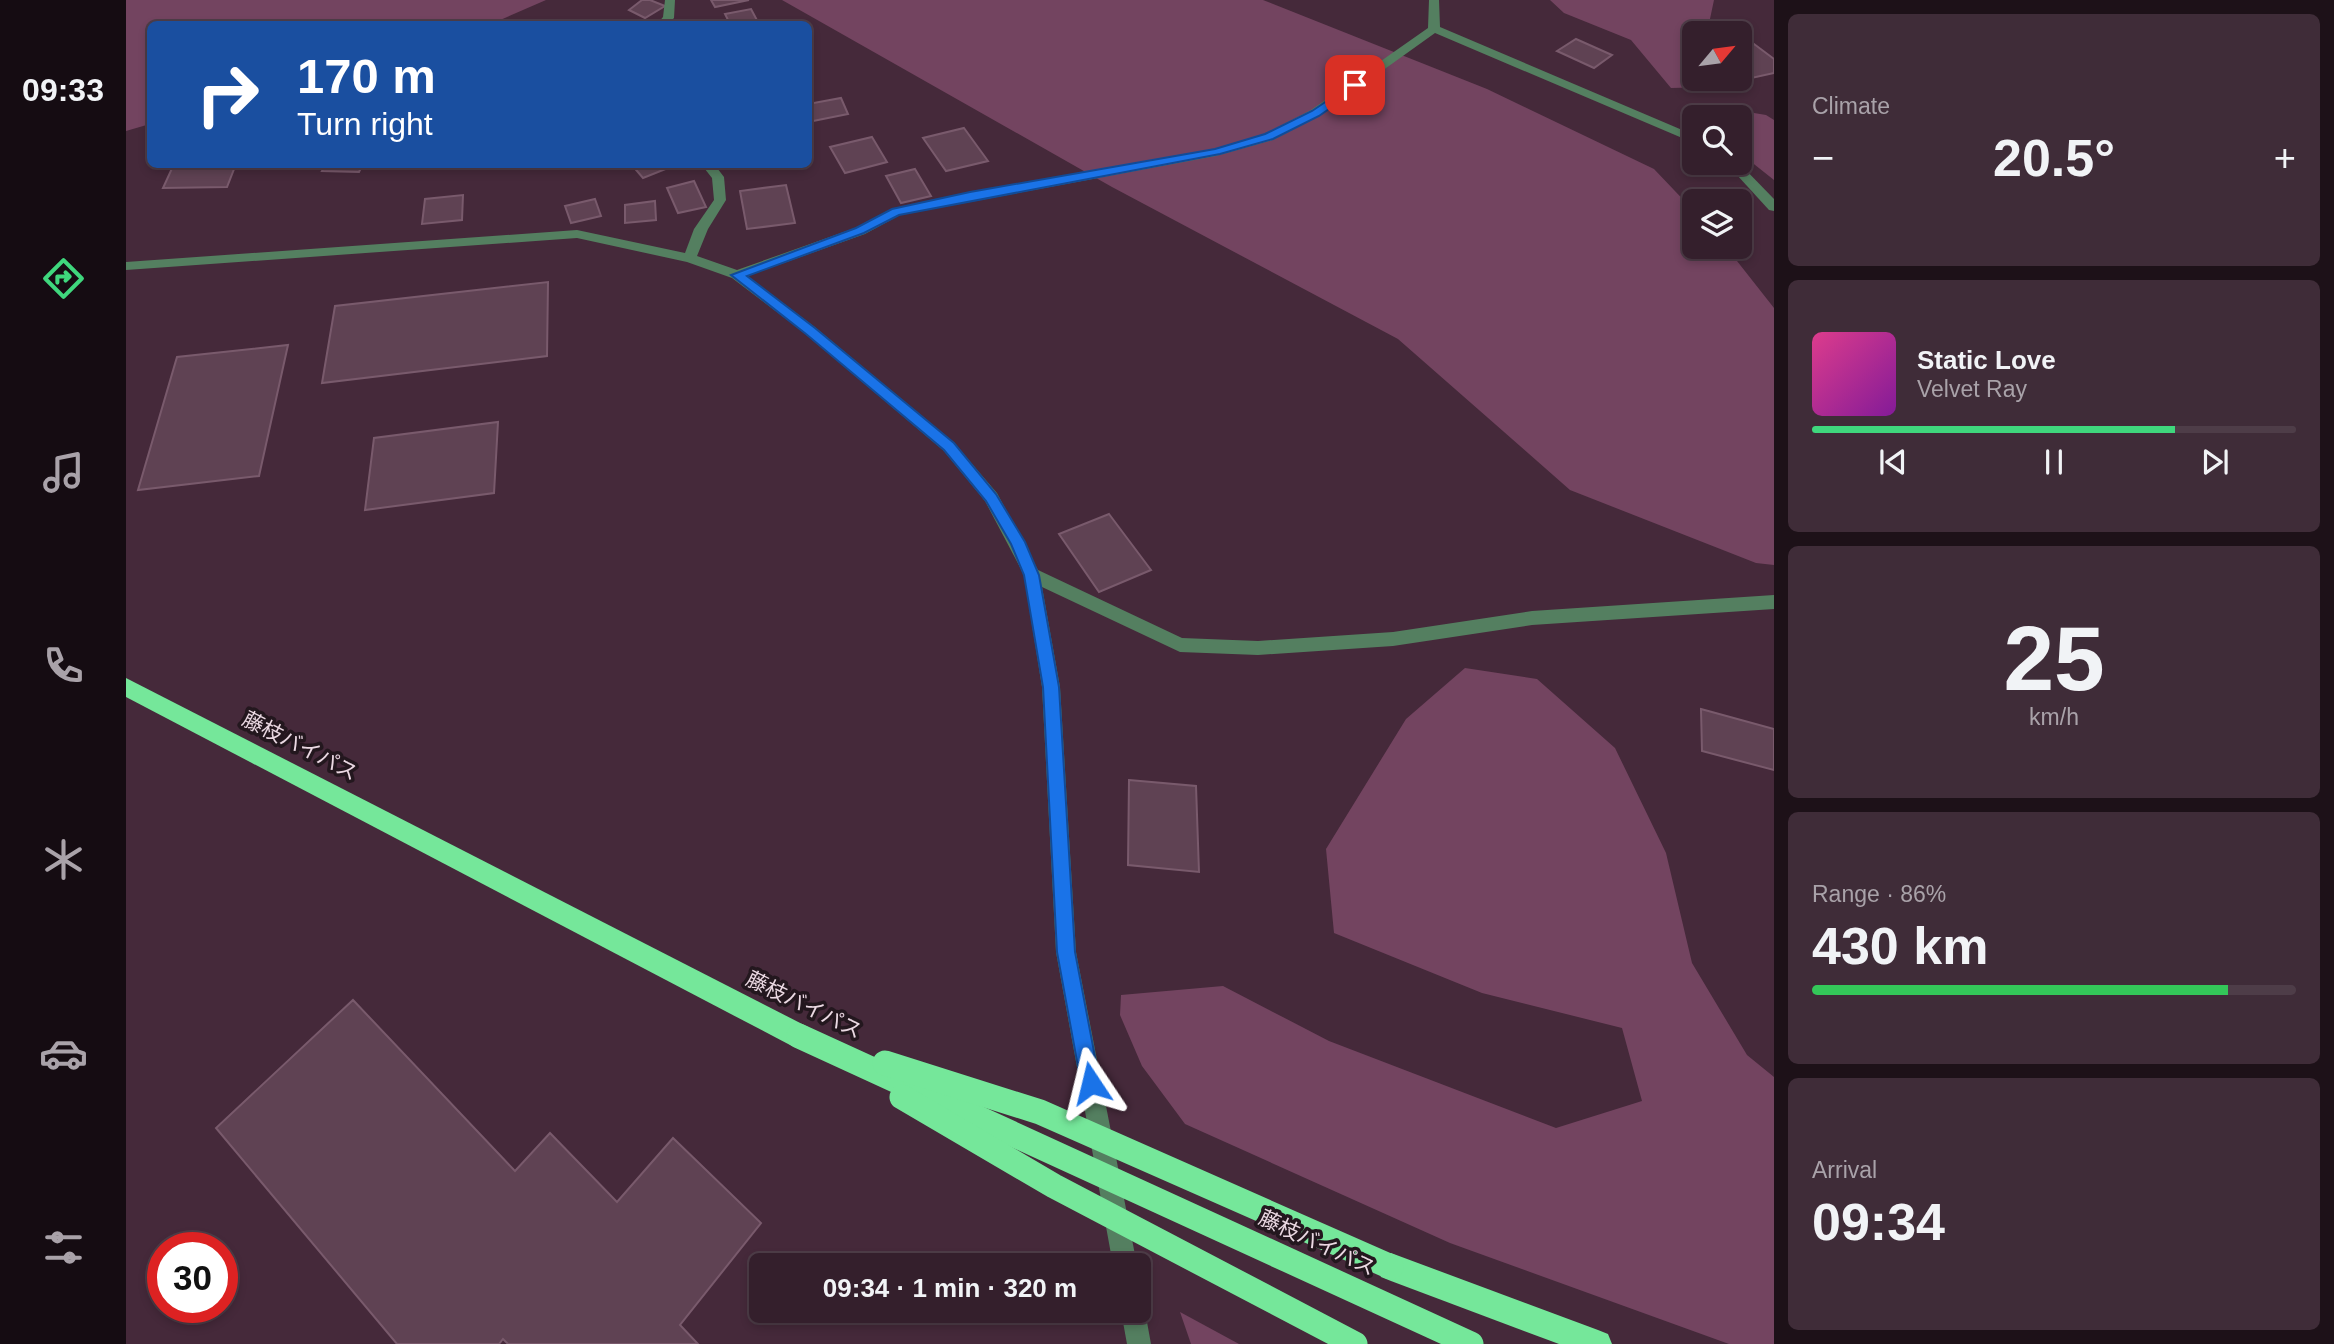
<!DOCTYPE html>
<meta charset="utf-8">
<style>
:root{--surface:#341f2c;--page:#3f2c38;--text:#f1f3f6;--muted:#a9a2a9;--line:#4e3d48;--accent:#3fd77d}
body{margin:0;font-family:Arial,"Noto Sans JP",sans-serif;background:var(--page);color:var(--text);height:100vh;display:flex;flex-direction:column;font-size:26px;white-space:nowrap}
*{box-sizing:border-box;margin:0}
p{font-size:23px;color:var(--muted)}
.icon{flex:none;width:38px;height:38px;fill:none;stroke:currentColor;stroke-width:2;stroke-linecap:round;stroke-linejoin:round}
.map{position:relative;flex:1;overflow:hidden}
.side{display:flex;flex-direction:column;gap:14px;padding:14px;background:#1d1118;width:560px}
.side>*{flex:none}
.top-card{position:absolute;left:21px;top:21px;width:665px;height:147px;border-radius:10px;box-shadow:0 4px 10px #0003,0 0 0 2px var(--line);background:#1a4fa0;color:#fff;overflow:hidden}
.needle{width:46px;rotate:61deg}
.controls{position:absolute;left:1556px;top:21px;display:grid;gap:14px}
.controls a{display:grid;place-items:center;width:70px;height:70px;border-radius:10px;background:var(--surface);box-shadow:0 4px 10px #0003,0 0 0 2px var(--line);font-size:35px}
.speed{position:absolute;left:21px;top:1232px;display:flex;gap:14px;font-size:35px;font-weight:700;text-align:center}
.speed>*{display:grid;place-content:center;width:91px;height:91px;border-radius:50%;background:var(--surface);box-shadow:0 4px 10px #0003,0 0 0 2px var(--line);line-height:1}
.speed .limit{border:10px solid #d22;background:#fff;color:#111}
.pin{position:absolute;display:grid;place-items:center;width:60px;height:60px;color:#fff;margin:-30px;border-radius:14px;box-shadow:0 4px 10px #0006}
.me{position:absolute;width:77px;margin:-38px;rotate:350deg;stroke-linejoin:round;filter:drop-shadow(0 0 5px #0008)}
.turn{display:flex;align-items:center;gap:24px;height:147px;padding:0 35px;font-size:32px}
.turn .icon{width:91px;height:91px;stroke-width:2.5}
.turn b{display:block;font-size:49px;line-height:60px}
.big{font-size:52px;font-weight:800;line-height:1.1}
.side .widget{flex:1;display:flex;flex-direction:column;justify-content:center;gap:10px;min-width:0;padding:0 24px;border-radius:10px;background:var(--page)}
.side .dial{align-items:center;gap:0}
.dial b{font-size:91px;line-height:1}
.song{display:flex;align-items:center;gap:21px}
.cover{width:84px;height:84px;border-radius:10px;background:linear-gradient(135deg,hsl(330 70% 55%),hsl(290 70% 35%))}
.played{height:7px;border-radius:4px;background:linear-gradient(90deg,var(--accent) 75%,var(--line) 75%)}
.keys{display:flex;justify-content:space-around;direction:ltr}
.heat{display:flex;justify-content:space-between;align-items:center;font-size:38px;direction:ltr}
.charge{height:10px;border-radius:5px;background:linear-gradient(90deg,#34c759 86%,var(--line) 0)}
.trip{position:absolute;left:623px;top:1253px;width:402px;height:70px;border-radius:10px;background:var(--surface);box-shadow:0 4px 10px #0003,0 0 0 2px var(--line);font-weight:800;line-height:70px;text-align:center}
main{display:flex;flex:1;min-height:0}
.menu{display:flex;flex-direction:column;width:126px;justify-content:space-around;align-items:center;background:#150c12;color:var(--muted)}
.menu .icon{width:49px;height:49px}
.menu .selected{color:var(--accent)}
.menu b{font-size:32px;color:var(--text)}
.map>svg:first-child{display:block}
.green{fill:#734460}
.building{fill:#5f4253;stroke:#795a6c;stroke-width:2}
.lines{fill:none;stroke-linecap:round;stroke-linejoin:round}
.minor{fill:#547f60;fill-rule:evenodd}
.highway{fill:#75e79a;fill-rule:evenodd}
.highway-bridge{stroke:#75e79a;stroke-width:25}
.route{fill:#1a73e8;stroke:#114b97;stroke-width:2}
.labels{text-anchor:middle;stroke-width:7;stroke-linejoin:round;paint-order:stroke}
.street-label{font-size:21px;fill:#ebd9e3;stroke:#23171e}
</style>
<main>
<nav class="menu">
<b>09:33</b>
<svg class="icon selected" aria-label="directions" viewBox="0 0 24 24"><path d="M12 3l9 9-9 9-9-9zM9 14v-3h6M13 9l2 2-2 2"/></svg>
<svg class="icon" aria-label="music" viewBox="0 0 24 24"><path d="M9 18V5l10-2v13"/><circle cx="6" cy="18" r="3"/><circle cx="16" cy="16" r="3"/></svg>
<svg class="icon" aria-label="phone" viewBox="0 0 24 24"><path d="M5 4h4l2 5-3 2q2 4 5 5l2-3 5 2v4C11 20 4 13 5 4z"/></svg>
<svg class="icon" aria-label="climate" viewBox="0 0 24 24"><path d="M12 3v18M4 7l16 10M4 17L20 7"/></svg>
<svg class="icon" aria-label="car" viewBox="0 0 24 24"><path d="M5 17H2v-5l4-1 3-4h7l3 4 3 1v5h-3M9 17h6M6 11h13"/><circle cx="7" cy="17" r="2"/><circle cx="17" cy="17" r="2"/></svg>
<svg class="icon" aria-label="filters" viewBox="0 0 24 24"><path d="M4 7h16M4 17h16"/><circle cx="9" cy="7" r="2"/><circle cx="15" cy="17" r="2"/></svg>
</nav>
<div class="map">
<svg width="1648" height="1344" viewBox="0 0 1648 1344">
<rect width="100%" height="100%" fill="#45293a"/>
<g class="green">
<polygon points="0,0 420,0 365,24 24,24 24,124 0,131"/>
<polygon points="656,0 1137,0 1361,89 1528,169 1568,211 1568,247 1600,247 1648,308 1648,565 1630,563 1444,490 1272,339 986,187"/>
<polygon points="1424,0 1588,0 1581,33 1568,33 1568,79 1582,79 1583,87 1545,88 1505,40 1438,13"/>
<polygon points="1592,107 1640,115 1648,120 1648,180 1614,153 1614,117 1582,117"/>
<polygon points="1339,668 1411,679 1489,748 1540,853 1566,963 1621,1055 1648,1077 1648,1344 1603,1344 1324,1243 1059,1124 1016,1066 994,1015 995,995 1097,986 1203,1041 1430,1128 1516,1101 1496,1028 1356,993 1208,933 1200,849 1280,719"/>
<polygon points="1054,1312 1113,1344 1065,1344"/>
</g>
<g class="building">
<polygon points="516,0 524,0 539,6 519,18 503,10"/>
<polygon points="585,0 623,0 589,7"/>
<polygon points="625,9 633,24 604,24 599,14"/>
<polygon points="1620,38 1648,59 1648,73 1621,79 1614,73 1614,39"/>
<polygon points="1450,39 1486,55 1468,68 1431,51"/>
<polygon points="715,98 722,114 682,122 682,104"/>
<polygon points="838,128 862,161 820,171 797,138"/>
<polygon points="746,137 761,162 719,173 704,147"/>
<polygon points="48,164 110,164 101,187 37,188"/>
<polygon points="200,164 237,164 233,172 196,171"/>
<polygon points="505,164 552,164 517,178"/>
<polygon points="789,169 805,196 775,203 760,176"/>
<polygon points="568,181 580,207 552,213 541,188"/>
<polygon points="660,185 669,223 621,229 614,191"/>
<polygon points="337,195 336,220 296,224 299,199"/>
<polygon points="469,199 475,216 445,223 439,206"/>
<polygon points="529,201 530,220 499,223 499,205"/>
<polygon points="422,282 421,356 196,383 209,306"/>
<polygon points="162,345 133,476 12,490 51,357"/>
<polygon points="372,422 368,493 239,510 248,438"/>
<polygon points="983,514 1025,570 973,592 933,534"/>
<polygon points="1575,709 1648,729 1648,770 1576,751"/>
<polygon points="1003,780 1070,786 1073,872 1002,865"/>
<polygon points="227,1000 389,1171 424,1133 491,1202 547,1138 635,1223 554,1325 572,1344 382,1344 377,1339 373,1344 271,1344 90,1128"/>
</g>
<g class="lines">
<g class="minor">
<polygon points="539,0 549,0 548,18 542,24 531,24 537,17"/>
<polygon points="1303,0 1313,0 1314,27 1568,135 1568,143 1309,33 1193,116 1147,140 1090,156 774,215 739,234 621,276 690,328 828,443 871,493 912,570 1056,638 1132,641 1267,632 1406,611 1648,595 1648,609 1406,625 1267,646 1132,655 1054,652 916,587 934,687 950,952 1011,1265 987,1265 930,952 916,687 898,575 859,501 818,451 680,334 606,278 561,262 451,238 0,270 0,262 451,230 559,253 568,229 588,200 586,178 575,164 588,164 598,177 600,200 582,229 571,256 611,270 729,228 770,208 1088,149 1139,134 1185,110 1302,28"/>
<polygon points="1600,163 1613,163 1648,199 1648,211 1643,210"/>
<polygon points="1013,1302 1019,1311 1025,1344 1001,1344 995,1311 1013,1311"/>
</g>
<g class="highway">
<polygon points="0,678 682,1027 686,1036 682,1045 673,1049 664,1045 0,697"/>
<polygon points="1265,1253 1472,1330 1482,1334 1486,1344 1433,1344 1265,1281 1255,1277 1251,1267 1255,1257"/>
</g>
<g class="highway-bridge">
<polyline points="673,1036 1345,1344"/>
<polyline points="759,1063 914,1112 1265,1267"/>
<polyline points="776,1097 928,1186 1229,1344"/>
</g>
</g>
<polygon class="route" points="1229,82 1234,85 1233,88 1193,116 1147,139 1094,154 773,215 738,233 621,276 689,328 828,443 870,494 899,542 913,575 933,687 949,952 974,1083 972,1090 965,1093 958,1090 955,1083 931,952 917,687 898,575 885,544 860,501 818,450 680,334 605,275 730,228 766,209 844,192 1089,149 1139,134 1186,111"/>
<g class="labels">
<g class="street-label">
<text transform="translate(174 746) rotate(27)" y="7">藤枝バイパス</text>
<text transform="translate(678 1005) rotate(26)" y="7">藤枝バイパス</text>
<text transform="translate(1191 1243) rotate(25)" y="7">藤枝バイパス</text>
</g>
</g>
</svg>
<div class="controls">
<a><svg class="needle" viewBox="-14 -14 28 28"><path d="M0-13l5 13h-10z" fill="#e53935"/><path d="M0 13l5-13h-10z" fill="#a9a2a9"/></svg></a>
<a><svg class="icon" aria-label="search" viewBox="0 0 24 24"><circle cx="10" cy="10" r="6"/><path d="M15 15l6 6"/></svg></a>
<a><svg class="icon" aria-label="layers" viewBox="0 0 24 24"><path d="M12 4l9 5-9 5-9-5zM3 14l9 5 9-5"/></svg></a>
</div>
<div class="speed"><div class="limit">30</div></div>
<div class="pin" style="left:1229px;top:85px;background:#d93025"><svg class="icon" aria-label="arrive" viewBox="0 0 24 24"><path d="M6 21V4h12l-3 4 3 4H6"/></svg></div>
<svg class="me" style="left:965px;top:1083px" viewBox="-20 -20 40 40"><path d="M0-17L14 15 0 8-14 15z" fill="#1a73e8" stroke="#fff" stroke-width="4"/></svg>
<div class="trip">09:34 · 1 min · 320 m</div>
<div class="top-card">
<div class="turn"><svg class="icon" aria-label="right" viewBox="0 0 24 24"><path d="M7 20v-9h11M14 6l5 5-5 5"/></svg><div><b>170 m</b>Turn right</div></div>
</div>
</div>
<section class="side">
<div class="widget"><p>Climate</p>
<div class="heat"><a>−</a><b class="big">20.5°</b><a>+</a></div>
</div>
<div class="widget">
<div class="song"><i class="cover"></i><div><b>Static Love</b><p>Velvet Ray</p></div></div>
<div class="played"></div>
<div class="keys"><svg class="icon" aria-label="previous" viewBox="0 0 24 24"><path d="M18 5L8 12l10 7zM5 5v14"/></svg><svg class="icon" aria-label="pause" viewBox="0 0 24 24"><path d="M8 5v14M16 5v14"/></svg><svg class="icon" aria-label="next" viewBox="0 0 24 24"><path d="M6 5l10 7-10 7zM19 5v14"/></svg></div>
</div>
<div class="widget dial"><b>25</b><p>km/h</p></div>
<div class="widget"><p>Range · 86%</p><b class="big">430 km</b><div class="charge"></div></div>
<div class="widget"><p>Arrival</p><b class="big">09:34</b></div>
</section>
</main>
